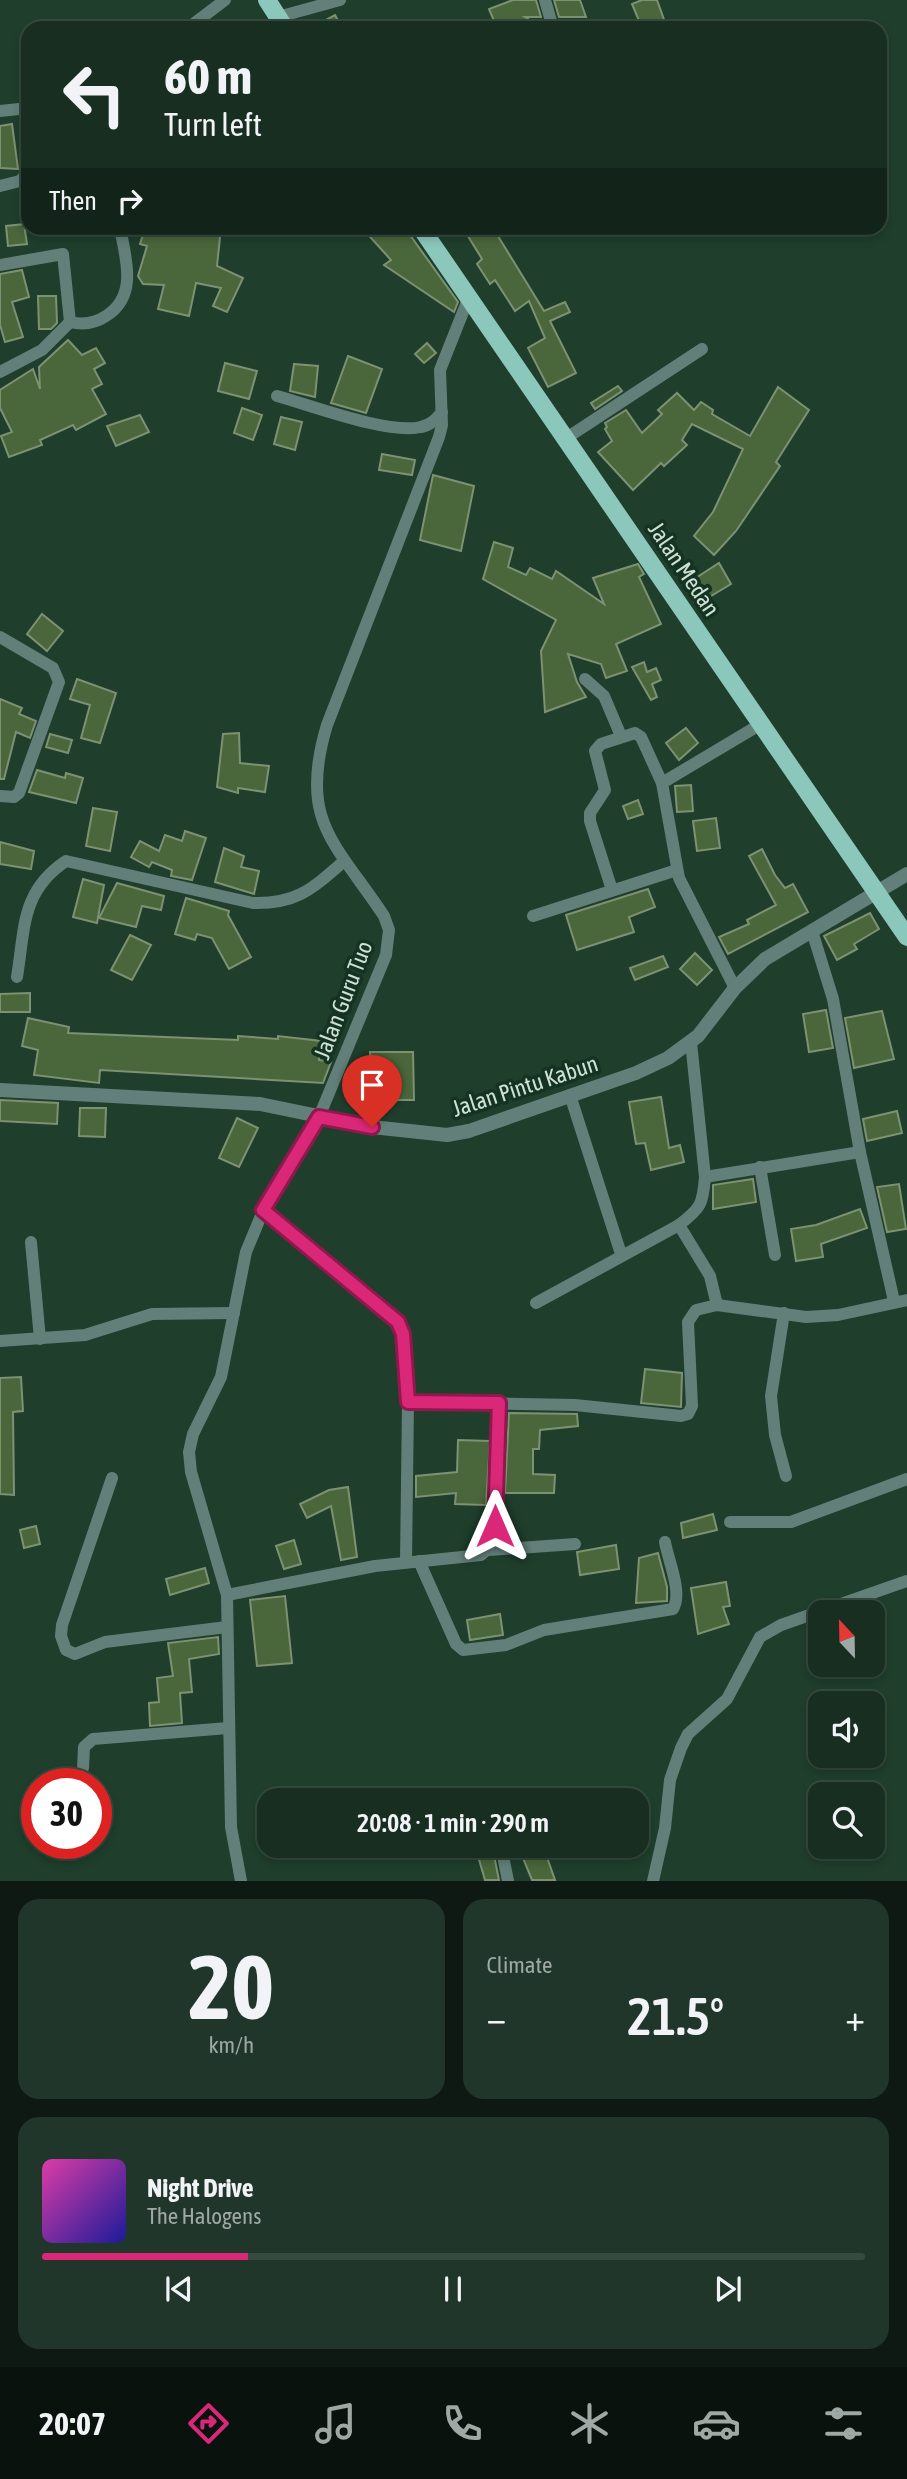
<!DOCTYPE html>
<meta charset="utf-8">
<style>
:root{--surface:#172e21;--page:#20362a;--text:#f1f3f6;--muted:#9ea8a5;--line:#364a3f;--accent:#db2777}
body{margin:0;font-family:"Asap Condensed",sans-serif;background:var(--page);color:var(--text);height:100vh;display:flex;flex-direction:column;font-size:26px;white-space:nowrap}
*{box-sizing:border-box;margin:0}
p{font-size:23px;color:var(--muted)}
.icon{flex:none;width:38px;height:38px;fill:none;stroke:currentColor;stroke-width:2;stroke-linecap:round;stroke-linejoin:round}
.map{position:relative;height:1881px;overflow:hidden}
.drawer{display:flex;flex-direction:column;gap:18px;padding:18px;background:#0d1912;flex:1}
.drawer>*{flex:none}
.guide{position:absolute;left:21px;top:21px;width:866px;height:214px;border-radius:21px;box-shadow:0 4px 10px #0003,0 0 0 2px var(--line);background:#172e21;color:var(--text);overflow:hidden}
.needle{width:46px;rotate:338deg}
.buttons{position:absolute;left:808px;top:1600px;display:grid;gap:14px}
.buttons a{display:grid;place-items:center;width:77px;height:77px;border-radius:14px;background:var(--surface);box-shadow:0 4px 10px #0003,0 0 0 2px var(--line);font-size:35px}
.speed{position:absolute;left:21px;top:1768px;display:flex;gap:14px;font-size:35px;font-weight:700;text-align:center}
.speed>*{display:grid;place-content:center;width:91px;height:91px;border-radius:50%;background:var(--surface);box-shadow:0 4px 10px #0003,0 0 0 2px var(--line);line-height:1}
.speed .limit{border:10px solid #d22;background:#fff;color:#111}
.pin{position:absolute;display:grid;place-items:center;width:60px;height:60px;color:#fff;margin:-72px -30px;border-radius:50% 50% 50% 0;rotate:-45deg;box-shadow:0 0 7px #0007}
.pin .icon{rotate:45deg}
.me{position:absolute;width:77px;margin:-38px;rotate:0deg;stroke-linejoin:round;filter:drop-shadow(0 0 5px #0008)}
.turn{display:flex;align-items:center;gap:24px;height:147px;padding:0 28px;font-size:32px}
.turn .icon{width:91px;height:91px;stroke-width:2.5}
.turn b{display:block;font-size:49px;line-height:60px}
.then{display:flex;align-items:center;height:66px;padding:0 28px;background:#0003;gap:14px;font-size:26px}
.big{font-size:52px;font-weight:600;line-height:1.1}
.drawer .tile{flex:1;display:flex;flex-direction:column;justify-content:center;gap:10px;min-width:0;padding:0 24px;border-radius:21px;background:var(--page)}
.drawer .dial{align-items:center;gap:0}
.dial b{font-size:91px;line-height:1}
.song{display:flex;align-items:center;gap:21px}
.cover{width:84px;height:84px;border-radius:10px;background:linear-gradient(135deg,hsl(320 70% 55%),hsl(240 70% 35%))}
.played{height:7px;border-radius:4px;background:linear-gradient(90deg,var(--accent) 25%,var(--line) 25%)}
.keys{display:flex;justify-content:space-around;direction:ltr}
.heat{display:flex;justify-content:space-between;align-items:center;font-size:38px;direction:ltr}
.drawer .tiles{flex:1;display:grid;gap:18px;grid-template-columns:1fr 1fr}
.tile:last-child{grid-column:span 2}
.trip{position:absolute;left:257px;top:1788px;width:392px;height:70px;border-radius:21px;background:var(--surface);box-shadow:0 4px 10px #0003,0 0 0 2px var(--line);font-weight:600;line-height:70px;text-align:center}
.dock{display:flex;height:112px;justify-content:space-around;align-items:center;background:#09120d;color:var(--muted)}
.dock .icon{width:49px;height:49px}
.dock .current{color:var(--accent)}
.dock b{font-size:32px;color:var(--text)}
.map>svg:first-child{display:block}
.building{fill:#4a663b;stroke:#7d9173;stroke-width:2}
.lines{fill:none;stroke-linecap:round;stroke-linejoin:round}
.minor{stroke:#637f79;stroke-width:12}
.tertiary{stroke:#637f79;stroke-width:14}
.primary{stroke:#8cc7bb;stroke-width:18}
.route-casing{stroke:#8e194d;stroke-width:18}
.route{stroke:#db2777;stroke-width:12}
.labels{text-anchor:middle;stroke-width:7;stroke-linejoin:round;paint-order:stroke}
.street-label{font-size:23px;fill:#cfe1d5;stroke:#143323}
</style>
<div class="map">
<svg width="907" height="1881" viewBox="0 0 907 1881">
<rect width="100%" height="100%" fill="#1f3e2c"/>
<g class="building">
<polygon points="513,0 536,0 541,17 525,17 542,28 497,28 489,9"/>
<polygon points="554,0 580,0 586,17 559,17"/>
<polygon points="642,0 657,0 667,28 642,28 632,4"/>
<polygon points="335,15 342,28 311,28"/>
<polygon points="12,124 18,169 0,168 0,126"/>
<polygon points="24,224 27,244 8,246 6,226"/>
<polygon points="145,228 221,228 217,266 243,278 227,312 213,306 221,288 196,283 189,316 158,309 164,285 143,284 138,276 147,246 140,244"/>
<polygon points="362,228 405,228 458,302 454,312 384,265 391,260"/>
<polygon points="463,228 493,228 544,311 565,302 570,312 550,321 576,373 548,387 528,348 545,338 529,301 515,311 495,280 490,284 477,264 482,259"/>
<polygon points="22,270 29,297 12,302 23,337 5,342 0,325 0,274"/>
<polygon points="38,296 56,296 57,323 51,329 39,329"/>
<polygon points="68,340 82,355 96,348 105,363 94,369 102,384 92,389 106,414 76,430 73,425 40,440 42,445 9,457 1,436 12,432 0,408 0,390 33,369 40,389 39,367"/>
<polygon points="427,343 436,353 424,363 415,354"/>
<polygon points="348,356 382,369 366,413 331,403"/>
<polygon points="225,363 257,371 249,399 218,391"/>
<polygon points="294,364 318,366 315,397 290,391"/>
<polygon points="618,386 622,391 595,409 591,403"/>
<polygon points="778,387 809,410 776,462 780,466 736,531 714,555 694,536 713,512 743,449 692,424 682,440 687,445 664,466 661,463 633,490 598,452 612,441 605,429 607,427 605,423 626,410 642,433 662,414 658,410 677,393 694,410 701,402 713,410 712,414 750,436"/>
<polygon points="242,408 262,415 253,440 234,433"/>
<polygon points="140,415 149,432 116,446 107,426"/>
<polygon points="281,417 302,422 295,450 274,444"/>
<polygon points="382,454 415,460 412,475 379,470"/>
<polygon points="433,475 474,486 461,551 420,540"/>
<polygon points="494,542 513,548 508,567 526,575 530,568 552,579 556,571 604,604 593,578 638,564 644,574 639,577 661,624 616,644 627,671 606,678 601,664 568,654 577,682 586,697 545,712 541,651 556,620 483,579"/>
<polygon points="719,563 731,584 696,605 685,585"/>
<polygon points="42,614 63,631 47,651 27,634"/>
<polygon points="644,662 647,672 656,668 661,680 652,684 657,697 651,700 632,667"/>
<polygon points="77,679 116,693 100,743 81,738 90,705 70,699"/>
<polygon points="0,699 22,708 19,714 36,721 30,738 16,732 4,779 0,779"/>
<polygon points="686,728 698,743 679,760 666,743"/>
<polygon points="239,733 240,763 269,766 265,792 238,788 238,793 217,787 223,734"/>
<polygon points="50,734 72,740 68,753 46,747"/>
<polygon points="37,770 65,778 66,773 83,778 76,803 29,792"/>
<polygon points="691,785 693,811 677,812 675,786"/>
<polygon points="638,800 643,814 628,819 623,806"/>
<polygon points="93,808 117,812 110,851 86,846"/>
<polygon points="716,818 720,848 697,851 693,821"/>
<polygon points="185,831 206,838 192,880 171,876 172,870 152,862 149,867 131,857 140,841 159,851 165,835 182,841"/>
<polygon points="0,842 34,851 31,869 0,864"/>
<polygon points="224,848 244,856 241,867 259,871 254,894 215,882"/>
<polygon points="762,849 775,875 785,888 793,884 808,912 728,954 719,937 749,924 747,920 776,905 749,856"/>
<polygon points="83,879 104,885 97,923 73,917"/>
<polygon points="117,883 164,896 161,910 142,906 136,927 99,918"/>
<polygon points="648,889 655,907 629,917 634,932 577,950 566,915"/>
<polygon points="186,898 229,911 228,915 251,957 229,969 212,938 197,934 195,940 175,934"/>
<polygon points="870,913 879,929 854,944 857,949 837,960 824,936"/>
<polygon points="130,935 151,945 132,980 111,970"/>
<polygon points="695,953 712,970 697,985 680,969"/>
<polygon points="663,956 668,967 635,980 630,968"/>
<polygon points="30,993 30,1012 0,1012 0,994"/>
<polygon points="826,1010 833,1048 809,1052 803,1014"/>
<polygon points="882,1011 894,1059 854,1068 845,1018"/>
<polygon points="28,1018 69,1027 68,1033 238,1040 238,1036 278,1039 278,1036 321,1041 319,1060 331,1062 323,1083 100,1070 99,1083 34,1075 38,1050 22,1046"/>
<polygon points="370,1052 413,1052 414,1100 398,1100 390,1105 384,1099 375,1100 373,1093 367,1094 367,1084 361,1076 370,1069"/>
<polygon points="661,1097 669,1148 680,1145 684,1162 651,1170 645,1143 636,1144 629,1102"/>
<polygon points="0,1100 58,1103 57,1124 0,1121"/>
<polygon points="80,1108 106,1108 105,1137 79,1136"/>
<polygon points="897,1111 902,1133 867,1141 863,1119"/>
<polygon points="237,1118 258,1128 239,1167 219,1158"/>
<polygon points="753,1179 756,1202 713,1209 713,1185"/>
<polygon points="899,1184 906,1229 887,1232 877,1187"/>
<polygon points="860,1209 867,1228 821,1244 823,1257 796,1261 791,1229 816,1225"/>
<polygon points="645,1369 682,1373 681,1407 641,1403"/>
<polygon points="21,1377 23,1411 13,1412 14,1495 0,1494 0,1378"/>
<polygon points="509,1413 577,1414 578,1426 540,1430 539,1449 533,1449 533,1474 555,1475 554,1493 505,1493"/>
<polygon points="458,1440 490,1441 486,1505 455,1504 456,1493 416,1497 416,1476 457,1472"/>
<polygon points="348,1487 357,1557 341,1560 331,1506 307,1518 300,1504 329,1490"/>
<polygon points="713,1514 717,1530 683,1538 681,1523"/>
<polygon points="36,1526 40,1544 24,1548 20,1530"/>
<polygon points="294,1540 301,1564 284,1569 276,1546"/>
<polygon points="616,1545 619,1569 580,1575 577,1552"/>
<polygon points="658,1553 667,1587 667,1601 636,1603 639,1558"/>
<polygon points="205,1568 209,1583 170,1595 166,1579"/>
<polygon points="726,1582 730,1606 723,1607 729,1624 698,1634 691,1588"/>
<polygon points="285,1596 292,1663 257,1666 250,1600"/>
<polygon points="500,1614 503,1635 470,1640 467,1620"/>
<polygon points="218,1637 219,1654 189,1659 192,1692 180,1693 182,1723 150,1726 149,1703 159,1702 157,1678 173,1676 168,1643"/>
<polygon points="475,1846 492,1846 499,1880 485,1880"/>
<polygon points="518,1846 543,1846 555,1880 532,1880"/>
</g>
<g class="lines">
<g class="minor">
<polyline points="545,0 553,28"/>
<polyline points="278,17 340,0"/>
<polyline points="188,28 225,0"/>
<polyline points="0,111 28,108"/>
<polyline points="0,186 20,181 27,173 26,108"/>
<polyline points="0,265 63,254 70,322"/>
<path d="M 70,322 C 83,325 94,324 106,316 C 138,296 126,259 120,228"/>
<polyline points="0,372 42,350 70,322"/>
<path d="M 277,396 C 310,405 389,435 421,427 C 431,425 436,419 442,412"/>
<polyline points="565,439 702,349"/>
<polyline points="0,637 53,668 59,682 19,793 14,797 0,796"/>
<polyline points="585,679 604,696 621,736"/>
<polyline points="662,783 761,724"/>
<polyline points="612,890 590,821 590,813 605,790 595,751 601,744 635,733 641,737 662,783 679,878 735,988"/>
<polyline points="533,916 677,870"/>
<polyline points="812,931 833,999 860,1152 894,1301"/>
<path d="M 17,977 C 25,928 21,891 66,861 L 253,903 C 298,904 313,888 344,861"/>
<polyline points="570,1095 621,1254"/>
<polyline points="760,1167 775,1255"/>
<polyline points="705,1177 860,1152"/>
<polyline points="263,1211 401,1328 408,1402 406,1562"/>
<polyline points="679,1225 710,1276 717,1305"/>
<polyline points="31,1242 40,1339"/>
<path d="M 536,1303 L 679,1225 C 701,1208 703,1204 705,1177 L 691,1042"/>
<polyline points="784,1313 771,1396 775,1435 786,1476"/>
<polyline points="0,1341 85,1335 152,1314 234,1313"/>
<polyline points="408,1402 575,1405 681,1416 688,1414 692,1406 688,1322 696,1310 717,1305 806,1317 838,1315 907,1300"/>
<polyline points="112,1478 62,1625 61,1636 66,1650 75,1654 105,1642 227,1627"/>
<polyline points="730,1522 791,1522 907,1479"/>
<polyline points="489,1550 575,1544"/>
<path d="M 419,1561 L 456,1644 L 463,1650 L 506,1645 L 544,1630 L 673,1609 C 683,1593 668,1560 665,1542"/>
<polyline points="227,1595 375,1566 481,1555 494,1544 495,1526 500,1403"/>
<polyline points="83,1768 84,1747 93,1739 228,1728"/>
<polyline points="501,1846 508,1881"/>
<path d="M 241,1881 L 231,1827 L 227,1595 L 191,1472 L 189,1452 L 193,1434 L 221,1377 L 246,1252 L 263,1211 L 319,1117 L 386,955 L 389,930 L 384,916 C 335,842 298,821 327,725 L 439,437 L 442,425 L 440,370 L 469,297"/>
<polyline points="653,1881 665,1828 670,1780 681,1748 688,1734 727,1699 760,1637 781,1625 907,1581"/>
</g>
<polyline class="tertiary" points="0,1090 260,1104 372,1127 447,1135 469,1131 636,1073 668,1058 698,1036 735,988 765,959 907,874"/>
<g class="primary">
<polyline points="267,0 285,28"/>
<polyline points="421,228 907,937"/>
</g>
</g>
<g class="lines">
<g class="route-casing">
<polyline id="route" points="372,1127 319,1117 263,1210 398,1322 403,1334 408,1402 499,1403 495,1526"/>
</g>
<use href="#route" class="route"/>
</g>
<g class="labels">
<g class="street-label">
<text transform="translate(684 569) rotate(56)" y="8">Jalan Medan</text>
<text transform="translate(343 1000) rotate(-69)" y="8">Jalan Guru Tuo</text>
<text transform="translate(525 1086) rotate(-18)" y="8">Jalan Pintu Kabun</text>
</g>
</g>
</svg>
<div class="buttons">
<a><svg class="needle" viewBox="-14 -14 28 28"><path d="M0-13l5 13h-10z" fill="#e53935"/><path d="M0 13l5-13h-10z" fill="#9ea8a5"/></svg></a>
<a><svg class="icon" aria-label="sound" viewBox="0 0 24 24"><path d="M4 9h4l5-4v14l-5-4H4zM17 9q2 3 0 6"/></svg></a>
<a><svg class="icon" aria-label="search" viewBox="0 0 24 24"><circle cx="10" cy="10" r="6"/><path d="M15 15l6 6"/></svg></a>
</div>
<div class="speed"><div class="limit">30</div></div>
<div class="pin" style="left:372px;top:1127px;background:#d93025"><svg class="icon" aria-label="arrive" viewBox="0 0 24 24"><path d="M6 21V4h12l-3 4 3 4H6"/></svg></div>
<svg class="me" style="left:495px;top:1526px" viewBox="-20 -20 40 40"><path d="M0-17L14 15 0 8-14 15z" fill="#db2777" stroke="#fff" stroke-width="4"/></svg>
<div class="trip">20:08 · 1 min · 290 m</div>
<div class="guide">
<div class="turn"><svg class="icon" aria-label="left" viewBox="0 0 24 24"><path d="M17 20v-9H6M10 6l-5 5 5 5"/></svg><div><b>60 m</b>Turn left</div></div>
<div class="then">Then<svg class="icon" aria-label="right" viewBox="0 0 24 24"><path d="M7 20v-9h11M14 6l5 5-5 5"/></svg></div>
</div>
</div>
<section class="drawer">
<div class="tiles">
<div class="tile dial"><b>20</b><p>km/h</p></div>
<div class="tile"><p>Climate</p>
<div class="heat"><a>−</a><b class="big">21.5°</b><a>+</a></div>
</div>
<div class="tile">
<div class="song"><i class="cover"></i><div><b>Night Drive</b><p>The Halogens</p></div></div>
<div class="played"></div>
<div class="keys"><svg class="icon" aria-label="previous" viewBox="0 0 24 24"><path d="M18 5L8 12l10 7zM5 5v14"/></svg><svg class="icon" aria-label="pause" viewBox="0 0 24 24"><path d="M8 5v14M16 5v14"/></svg><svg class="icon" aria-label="next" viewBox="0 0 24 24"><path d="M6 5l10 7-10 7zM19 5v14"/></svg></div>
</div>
</div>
</section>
<nav class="dock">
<b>20:07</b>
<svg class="icon current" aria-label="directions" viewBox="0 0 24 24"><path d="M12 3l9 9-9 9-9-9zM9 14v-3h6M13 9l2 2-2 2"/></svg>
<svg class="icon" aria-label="music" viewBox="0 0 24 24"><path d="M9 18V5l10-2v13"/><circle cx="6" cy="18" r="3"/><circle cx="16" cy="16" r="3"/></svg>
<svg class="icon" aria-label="phone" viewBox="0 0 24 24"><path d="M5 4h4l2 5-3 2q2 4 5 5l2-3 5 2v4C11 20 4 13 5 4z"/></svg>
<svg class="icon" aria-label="climate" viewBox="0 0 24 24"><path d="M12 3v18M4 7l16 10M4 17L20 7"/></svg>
<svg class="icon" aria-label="car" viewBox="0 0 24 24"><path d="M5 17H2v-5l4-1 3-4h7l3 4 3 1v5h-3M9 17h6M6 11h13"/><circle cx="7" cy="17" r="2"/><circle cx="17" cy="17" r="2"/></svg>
<svg class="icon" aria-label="filters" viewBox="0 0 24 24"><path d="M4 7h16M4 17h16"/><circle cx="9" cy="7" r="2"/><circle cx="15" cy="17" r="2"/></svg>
</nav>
